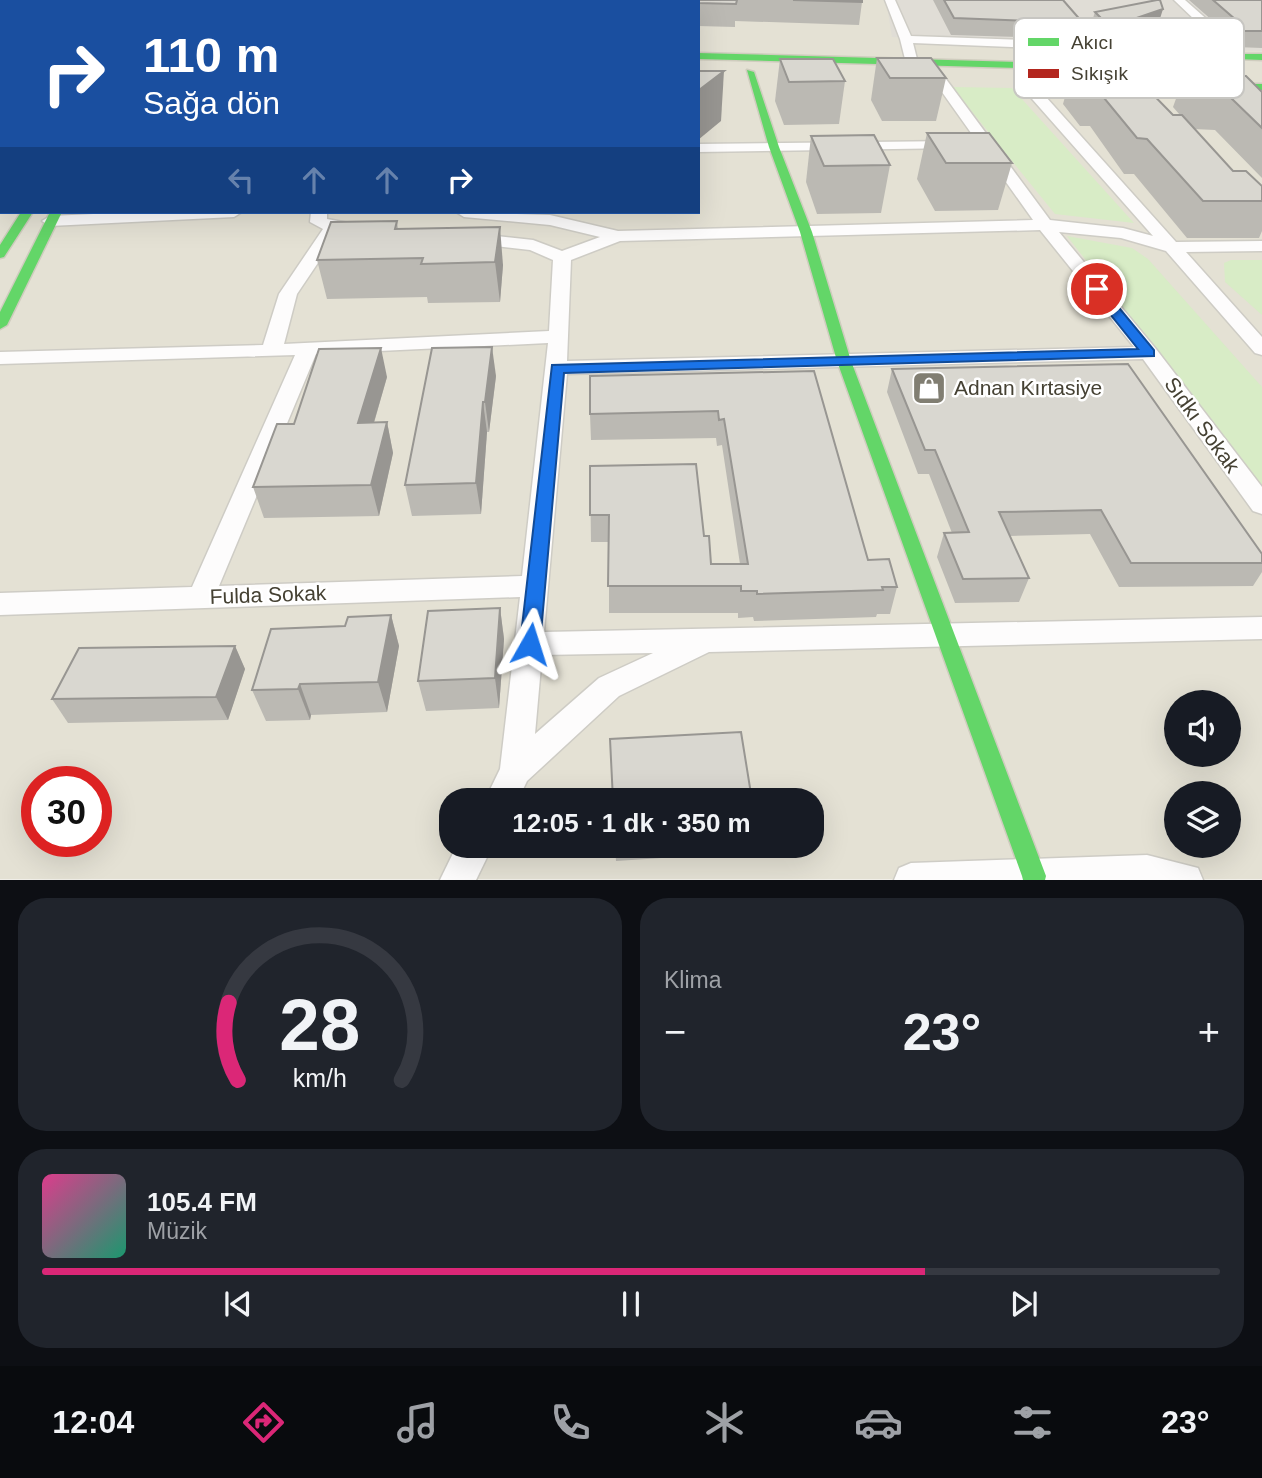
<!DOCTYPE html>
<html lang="tr">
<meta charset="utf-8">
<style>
:root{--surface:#171b24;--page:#20242c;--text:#f1f3f6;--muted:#9ea1a6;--line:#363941;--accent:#db2777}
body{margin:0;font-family:Arial,sans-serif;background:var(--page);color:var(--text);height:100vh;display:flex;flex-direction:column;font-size:26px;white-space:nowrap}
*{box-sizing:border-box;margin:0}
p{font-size:23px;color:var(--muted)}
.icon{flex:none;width:38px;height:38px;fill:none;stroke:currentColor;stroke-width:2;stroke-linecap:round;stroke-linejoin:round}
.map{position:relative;height:880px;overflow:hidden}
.panel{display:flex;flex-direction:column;gap:18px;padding:18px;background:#0d0f14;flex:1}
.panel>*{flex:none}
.banner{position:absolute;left:0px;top:0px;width:700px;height:214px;box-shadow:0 7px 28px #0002;background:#1a4fa0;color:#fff;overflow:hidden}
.buttons{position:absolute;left:1164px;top:690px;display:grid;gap:14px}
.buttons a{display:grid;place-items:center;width:77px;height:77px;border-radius:50%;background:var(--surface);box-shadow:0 7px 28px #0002;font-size:35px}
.speed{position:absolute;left:21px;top:766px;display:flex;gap:14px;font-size:35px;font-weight:700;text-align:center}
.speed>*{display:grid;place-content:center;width:91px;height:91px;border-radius:50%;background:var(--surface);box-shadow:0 7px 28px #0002;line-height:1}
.speed .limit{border:10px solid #d22;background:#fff;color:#111}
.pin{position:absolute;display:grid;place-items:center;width:60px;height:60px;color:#fff;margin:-30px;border:4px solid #fff;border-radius:50%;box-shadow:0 2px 7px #0007}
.me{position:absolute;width:77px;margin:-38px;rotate:6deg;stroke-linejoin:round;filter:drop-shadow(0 0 5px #0008)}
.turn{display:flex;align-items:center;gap:24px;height:147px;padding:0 28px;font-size:32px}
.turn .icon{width:91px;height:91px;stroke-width:2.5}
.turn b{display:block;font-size:49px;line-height:60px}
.lanes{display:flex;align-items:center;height:66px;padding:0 28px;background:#0003;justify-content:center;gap:35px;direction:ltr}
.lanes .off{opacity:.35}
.big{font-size:52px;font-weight:700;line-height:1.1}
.panel .card{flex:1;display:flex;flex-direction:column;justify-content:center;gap:10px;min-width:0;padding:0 24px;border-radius:28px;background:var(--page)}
.panel .dial{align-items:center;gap:0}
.dial svg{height:182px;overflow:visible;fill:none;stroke:var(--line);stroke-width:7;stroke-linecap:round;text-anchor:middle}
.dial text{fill:var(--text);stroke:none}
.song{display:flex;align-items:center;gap:21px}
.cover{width:84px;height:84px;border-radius:10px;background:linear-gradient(135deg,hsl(330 70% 55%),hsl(160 70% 35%))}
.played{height:7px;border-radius:4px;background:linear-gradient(90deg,var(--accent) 75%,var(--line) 75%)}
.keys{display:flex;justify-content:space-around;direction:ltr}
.heat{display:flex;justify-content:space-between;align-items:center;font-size:38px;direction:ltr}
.panel .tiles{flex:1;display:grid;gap:18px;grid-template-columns:1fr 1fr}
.card:last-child{grid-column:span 2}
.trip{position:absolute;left:439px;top:788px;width:385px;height:70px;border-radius:28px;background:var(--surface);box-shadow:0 7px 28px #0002;font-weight:700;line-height:70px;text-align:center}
.dock{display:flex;height:112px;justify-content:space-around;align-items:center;background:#090b0e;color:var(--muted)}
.dock .icon{width:49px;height:49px}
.dock .selected{color:var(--accent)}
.dock b{font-size:32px;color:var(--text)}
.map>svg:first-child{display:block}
.residential{fill:#e4e1d4;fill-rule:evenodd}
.industrial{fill:#e0ddd6}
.green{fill:#d8ecc6}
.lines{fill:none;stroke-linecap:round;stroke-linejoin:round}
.street-casing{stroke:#ceccc5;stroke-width:3}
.fast-casing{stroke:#cfccbe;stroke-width:3}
.jam-casing{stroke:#cfccbe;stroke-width:3}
.street{fill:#fdfcfc;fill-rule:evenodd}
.fast{fill:#63d668;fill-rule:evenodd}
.jam{fill:#b3261e;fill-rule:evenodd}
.wall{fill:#bbb9b3}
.shaded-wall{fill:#989692}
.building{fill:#d9d7d0;stroke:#989692;stroke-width:2}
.route{fill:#1a73e8;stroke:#114b97;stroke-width:2}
.labels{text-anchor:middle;stroke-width:5;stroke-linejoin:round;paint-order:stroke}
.poi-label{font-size:21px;fill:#454133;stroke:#fff;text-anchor:start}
.street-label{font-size:21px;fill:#454133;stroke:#fff}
.key{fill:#fff;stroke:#c7c6c2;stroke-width:2}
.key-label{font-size:19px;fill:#454133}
</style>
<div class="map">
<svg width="1262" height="880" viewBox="0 0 1262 880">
<rect width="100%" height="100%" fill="#f0eee8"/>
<path class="residential" d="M 0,0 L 1262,0 L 1262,879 L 0,879 ZM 2,2 L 698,2 L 698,212 L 2,212 ZM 1176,702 L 1228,702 L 1228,754 L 1176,754 ZM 37,782 L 96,782 L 96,842 L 37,842 ZM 1176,793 L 1228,793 L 1228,845 L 1176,845 ZM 452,800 L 812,800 L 812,845 L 452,845 Z"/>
<polygon class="industrial" points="886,0 1262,0 1262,51 892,37"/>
<g class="green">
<polygon points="952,87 1012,88 1134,223 1055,214"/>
<polygon points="1067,236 1132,248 1148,259 1262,387 1262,487"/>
<polygon points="1231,260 1262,260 1262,315 1225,282 1224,263"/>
</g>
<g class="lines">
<g class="street-casing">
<g id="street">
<polygon points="885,0 895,0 911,36 1136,44 1224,52 1219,43 1174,0 1185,0 1228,38 1238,56 1232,60 1136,52 913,43 918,63 912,67 906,63 900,39"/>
<path d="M 938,74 L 943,75 L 1050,220 L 1123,228 L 1153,236 L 1018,83 L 1017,80 L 1023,76 L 1028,77 L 1176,242 L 1262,241 L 1262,251 L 1186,252 L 1262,337 L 1262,355 L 1255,353 L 1166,251 L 1121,238 L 1059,232 L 1156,349 L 1262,487 L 1262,514 L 1253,511 L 1143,359 L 567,374 L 544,632 L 1262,617 L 1262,639 L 709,652 L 619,696 L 527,781 L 518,800 L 485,800 L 500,769 L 520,597 L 0,615 L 0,593 L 192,587 L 295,355 L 0,364 L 0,352 L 263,345 L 279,294 L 323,229 L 310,222 L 311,212 L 327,212 L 327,219 L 365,226 L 368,230 L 359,235 L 338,233 L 297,294 L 284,344 L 549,331 L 553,260 L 530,250 L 470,243 L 461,238 L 470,233 L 533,240 L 562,251 L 600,237 L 550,225 L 464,217 L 456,212 L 550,215 L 618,231 L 1033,220 L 932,78 ZM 1040,230 L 1134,347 L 567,361 L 571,260 L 620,241 ZM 548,343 L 522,576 L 219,586 L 316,354 ZM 653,653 L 599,678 L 535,734 L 542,655 Z"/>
<polygon points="954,141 961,145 959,148 698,152 698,144"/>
<polygon points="137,212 242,212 234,217 50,226 42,221 50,216"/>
<polygon points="457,845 493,845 476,880 440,880"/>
<polygon points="1147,855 1198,868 1203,880 894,880 899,868 911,863"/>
</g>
</g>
<g class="fast-casing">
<g id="fast">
<polygon points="336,0 349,0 333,2"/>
<rect x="0" y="31" width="2" height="4"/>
<polygon points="698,53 1228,68 1229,54 1262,54 1262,60 1236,59 1236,71 1232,74 698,59"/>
<polygon points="747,70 754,72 779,147 812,232 851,361 1046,876 1045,880 1023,880 1022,876 837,361 800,232 769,147"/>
<polygon points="1204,84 1262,84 1262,90 1207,89 1204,88"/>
<polygon points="21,212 33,212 4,257 0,258 0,245"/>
<polygon points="50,212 62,212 7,325 0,329 0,312"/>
</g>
</g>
<g class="jam-casing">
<polygon id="jam" points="385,0 395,0 393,2"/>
</g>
<use href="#street" class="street"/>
<use href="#fast" class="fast"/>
<use href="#jam" class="jam"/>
</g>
<g class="wall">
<polygon points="480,0 862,0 862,2 859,25 735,21 735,27 698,26 698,2 481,2"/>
<polygon points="919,0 1063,0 1083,23 1078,39 951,35 933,0"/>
<polygon points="1189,0 1262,0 1262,48 1236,47 1230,36"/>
<polygon points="1095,12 1157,28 1116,42 1099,40 1089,30"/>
<polygon points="877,58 946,78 936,121 882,121 871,100"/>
<polygon points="780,59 845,81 839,124 784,125 775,101"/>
<polygon points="1072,72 1173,115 1180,115 1173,107 1185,74 1262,92 1262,178 1215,130 1194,129 1233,171 1262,186 1262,231 1259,238 1187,238 1134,174 1124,174 1090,126 1080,126 1063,104"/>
<polygon points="927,133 1012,163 998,210 935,211 917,179"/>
<polygon points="811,136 890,165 881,213 817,214 806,182"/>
<polygon points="397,221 398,229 503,265 500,302 428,303 427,297 327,299 317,260"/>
<polygon points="892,369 1262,554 1262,572 1253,586 1119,587 1090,534 1010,536 1029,578 1019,602 955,603 937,557 944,533 952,533 929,474 918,474 887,392"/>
<polygon points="814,371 868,560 897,587 890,614 877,614 876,617 754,621 753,617 738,618 738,613 609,613 609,542 591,542 590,466 704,536 711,564 740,564 722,445 717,446 716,438 591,440 590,414"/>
<polygon points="496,376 489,432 487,432 481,514 412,516 405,485"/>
<polygon points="387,377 374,423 387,422 393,453 379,516 264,518 253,487 294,424"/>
<polygon points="500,608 504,639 499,708 426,711 418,681"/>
<polygon points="391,615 399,646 387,712 311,715 310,720 266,721 252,690 345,626"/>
<polygon points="235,646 245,669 228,720 68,723 52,699"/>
<polygon points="615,845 755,845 753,852 616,861"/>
</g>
<g class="shaded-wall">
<polygon points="1163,9 1157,28 1116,42 1122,23"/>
<polygon points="724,71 721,121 698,140 699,90"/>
<polygon points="500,227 503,265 500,302 495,262"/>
<polygon points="492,347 496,376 489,432 485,402"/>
<polygon points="381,348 387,377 365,453 358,423"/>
<polygon points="483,402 487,432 481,514 476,483"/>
<polygon points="387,422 393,453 379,516 371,485"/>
<polygon points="500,608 504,639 499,708 495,678"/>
<polygon points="391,615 399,646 387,712 378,682"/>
<polygon points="235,646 245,669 228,720 216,697"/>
<polygon points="300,684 311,715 310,720 298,689"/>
</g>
<g class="building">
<polygon points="606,0 737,0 736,4 698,3 698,2"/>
<polygon points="793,0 862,0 862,2"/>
<polygon points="944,0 1063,0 1083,23 954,18"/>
<polygon points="1157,0 1160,0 1163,9 1122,23 1105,22 1095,12"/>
<polygon points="1213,0 1262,0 1262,31 1243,31 1236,20"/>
<polygon points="877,58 931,58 946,78 890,78"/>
<polygon points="780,59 833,59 845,81 789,82"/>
<polygon points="698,71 724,71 699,90"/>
<polygon points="1072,72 1131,72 1173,115 1182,115 1233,171 1246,171 1262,186 1262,201 1203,201 1147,139 1137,138 1100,93 1091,93"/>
<polygon points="1185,74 1246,76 1262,92 1262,128 1229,96 1204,95"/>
<polygon points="927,133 989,133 1012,163 946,163"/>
<polygon points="874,135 890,165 824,166 811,136"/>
<polygon points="397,221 395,229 500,227 495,262 421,264 423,258 317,260 331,222"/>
<polygon points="492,347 485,402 483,402 476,483 405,485 432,348"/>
<polygon points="381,348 358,423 387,422 371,485 253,487 277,424 294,424 319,349"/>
<polygon points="1128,364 1262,554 1262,563 1131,563 1101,510 999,512 1029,578 963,579 944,533 969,532 935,450 925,450 892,369"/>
<polygon points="814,371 868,560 889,559 897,587 882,587 883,590 757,594 757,591 741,591 741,586 608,586 609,515 590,515 590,466 696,464 704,536 709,536 711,564 748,564 724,419 719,420 718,411 590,414 590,376"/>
<polygon points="500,608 495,678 418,681 428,611"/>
<polygon points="391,615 378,682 300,684 298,689 252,690 271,629 345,626 348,617"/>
<polygon points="235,646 216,697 52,699 79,648"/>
<polygon points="741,732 752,800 613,800 610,739"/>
</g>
<polygon class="route" points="1097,285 1101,286 1154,350 1154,356 564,373 540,644 537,650 530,652 523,650 520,644 552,365 1138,349 1090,289"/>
<defs>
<g id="shop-square" transform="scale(1.75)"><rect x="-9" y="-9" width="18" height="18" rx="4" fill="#817e72" stroke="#fff"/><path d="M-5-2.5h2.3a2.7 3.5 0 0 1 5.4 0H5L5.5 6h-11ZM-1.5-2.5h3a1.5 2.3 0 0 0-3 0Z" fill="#fff"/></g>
</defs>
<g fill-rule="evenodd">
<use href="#shop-square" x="929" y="388"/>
</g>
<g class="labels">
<g class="poi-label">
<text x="954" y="395">Adnan Kırtasiye</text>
</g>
<g class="street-label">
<text transform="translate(1202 425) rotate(54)" y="7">Sıdkı Sokak</text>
<text transform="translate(268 595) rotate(-2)" y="7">Fulda Sokak</text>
</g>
</g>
<rect x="1014" y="18" width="230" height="80" rx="10" class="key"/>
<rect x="1028" y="38" width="31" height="8" fill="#63d668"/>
<rect x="1028" y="69" width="31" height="9" fill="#b3261e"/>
<g class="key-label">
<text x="1071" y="49">Akıcı</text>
<text x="1071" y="80">Sıkışık</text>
</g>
</svg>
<div class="buttons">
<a><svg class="icon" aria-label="sound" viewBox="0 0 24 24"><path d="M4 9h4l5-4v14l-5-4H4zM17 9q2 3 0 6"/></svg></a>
<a><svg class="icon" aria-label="layers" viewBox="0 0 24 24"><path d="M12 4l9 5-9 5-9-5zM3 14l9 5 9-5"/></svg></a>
</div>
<div class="speed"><div class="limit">30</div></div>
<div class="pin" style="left:1097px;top:289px;background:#d93025"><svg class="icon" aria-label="arrive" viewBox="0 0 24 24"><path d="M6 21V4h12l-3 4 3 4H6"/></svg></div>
<svg class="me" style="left:530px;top:644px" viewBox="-20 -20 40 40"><path d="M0-17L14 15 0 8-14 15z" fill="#1a73e8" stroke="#fff" stroke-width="4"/></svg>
<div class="trip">12:05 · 1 dk · 350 m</div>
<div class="banner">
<div class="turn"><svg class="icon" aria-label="right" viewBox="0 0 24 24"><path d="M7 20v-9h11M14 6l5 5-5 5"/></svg><div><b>110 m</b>Sağa dön</div></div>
<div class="lanes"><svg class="icon off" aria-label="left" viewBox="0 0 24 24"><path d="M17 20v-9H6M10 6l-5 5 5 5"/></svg><svg class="icon off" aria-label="ahead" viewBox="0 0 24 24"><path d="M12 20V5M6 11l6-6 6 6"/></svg><svg class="icon off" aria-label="ahead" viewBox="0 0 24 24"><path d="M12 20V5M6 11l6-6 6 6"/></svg><svg class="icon" aria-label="right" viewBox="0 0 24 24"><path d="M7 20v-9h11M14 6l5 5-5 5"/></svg></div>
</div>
</div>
<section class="panel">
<div class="tiles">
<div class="card dial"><svg viewBox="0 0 100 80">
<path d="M14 69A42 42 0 1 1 86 69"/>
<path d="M14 69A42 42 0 0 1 10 35" stroke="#db2777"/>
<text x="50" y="56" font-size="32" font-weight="700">28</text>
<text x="50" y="72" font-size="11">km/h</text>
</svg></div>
<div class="card"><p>Klima</p>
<div class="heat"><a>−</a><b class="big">23°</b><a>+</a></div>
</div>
<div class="card">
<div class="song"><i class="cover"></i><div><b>105.4 FM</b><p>Müzik</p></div></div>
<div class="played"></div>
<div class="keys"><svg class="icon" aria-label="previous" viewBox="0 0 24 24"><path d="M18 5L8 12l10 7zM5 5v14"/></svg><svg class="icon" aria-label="pause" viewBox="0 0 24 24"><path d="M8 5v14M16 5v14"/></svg><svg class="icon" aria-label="next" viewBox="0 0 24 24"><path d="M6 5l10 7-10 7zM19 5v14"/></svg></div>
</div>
</div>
</section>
<nav class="dock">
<b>12:04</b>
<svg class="icon selected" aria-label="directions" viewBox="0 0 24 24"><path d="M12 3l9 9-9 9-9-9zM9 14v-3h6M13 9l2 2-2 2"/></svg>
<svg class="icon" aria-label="music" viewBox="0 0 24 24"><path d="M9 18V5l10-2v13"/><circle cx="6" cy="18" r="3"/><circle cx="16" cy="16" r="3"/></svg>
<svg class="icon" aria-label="phone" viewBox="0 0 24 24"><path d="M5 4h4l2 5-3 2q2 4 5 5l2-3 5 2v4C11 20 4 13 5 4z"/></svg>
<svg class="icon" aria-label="climate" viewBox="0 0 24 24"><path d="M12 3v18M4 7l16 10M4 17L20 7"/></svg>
<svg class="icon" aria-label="car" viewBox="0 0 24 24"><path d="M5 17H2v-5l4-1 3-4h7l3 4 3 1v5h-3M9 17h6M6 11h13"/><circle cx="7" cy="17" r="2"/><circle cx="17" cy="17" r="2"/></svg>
<svg class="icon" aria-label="filters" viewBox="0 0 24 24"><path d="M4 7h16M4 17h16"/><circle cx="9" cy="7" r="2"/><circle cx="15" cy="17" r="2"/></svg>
<b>23°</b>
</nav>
